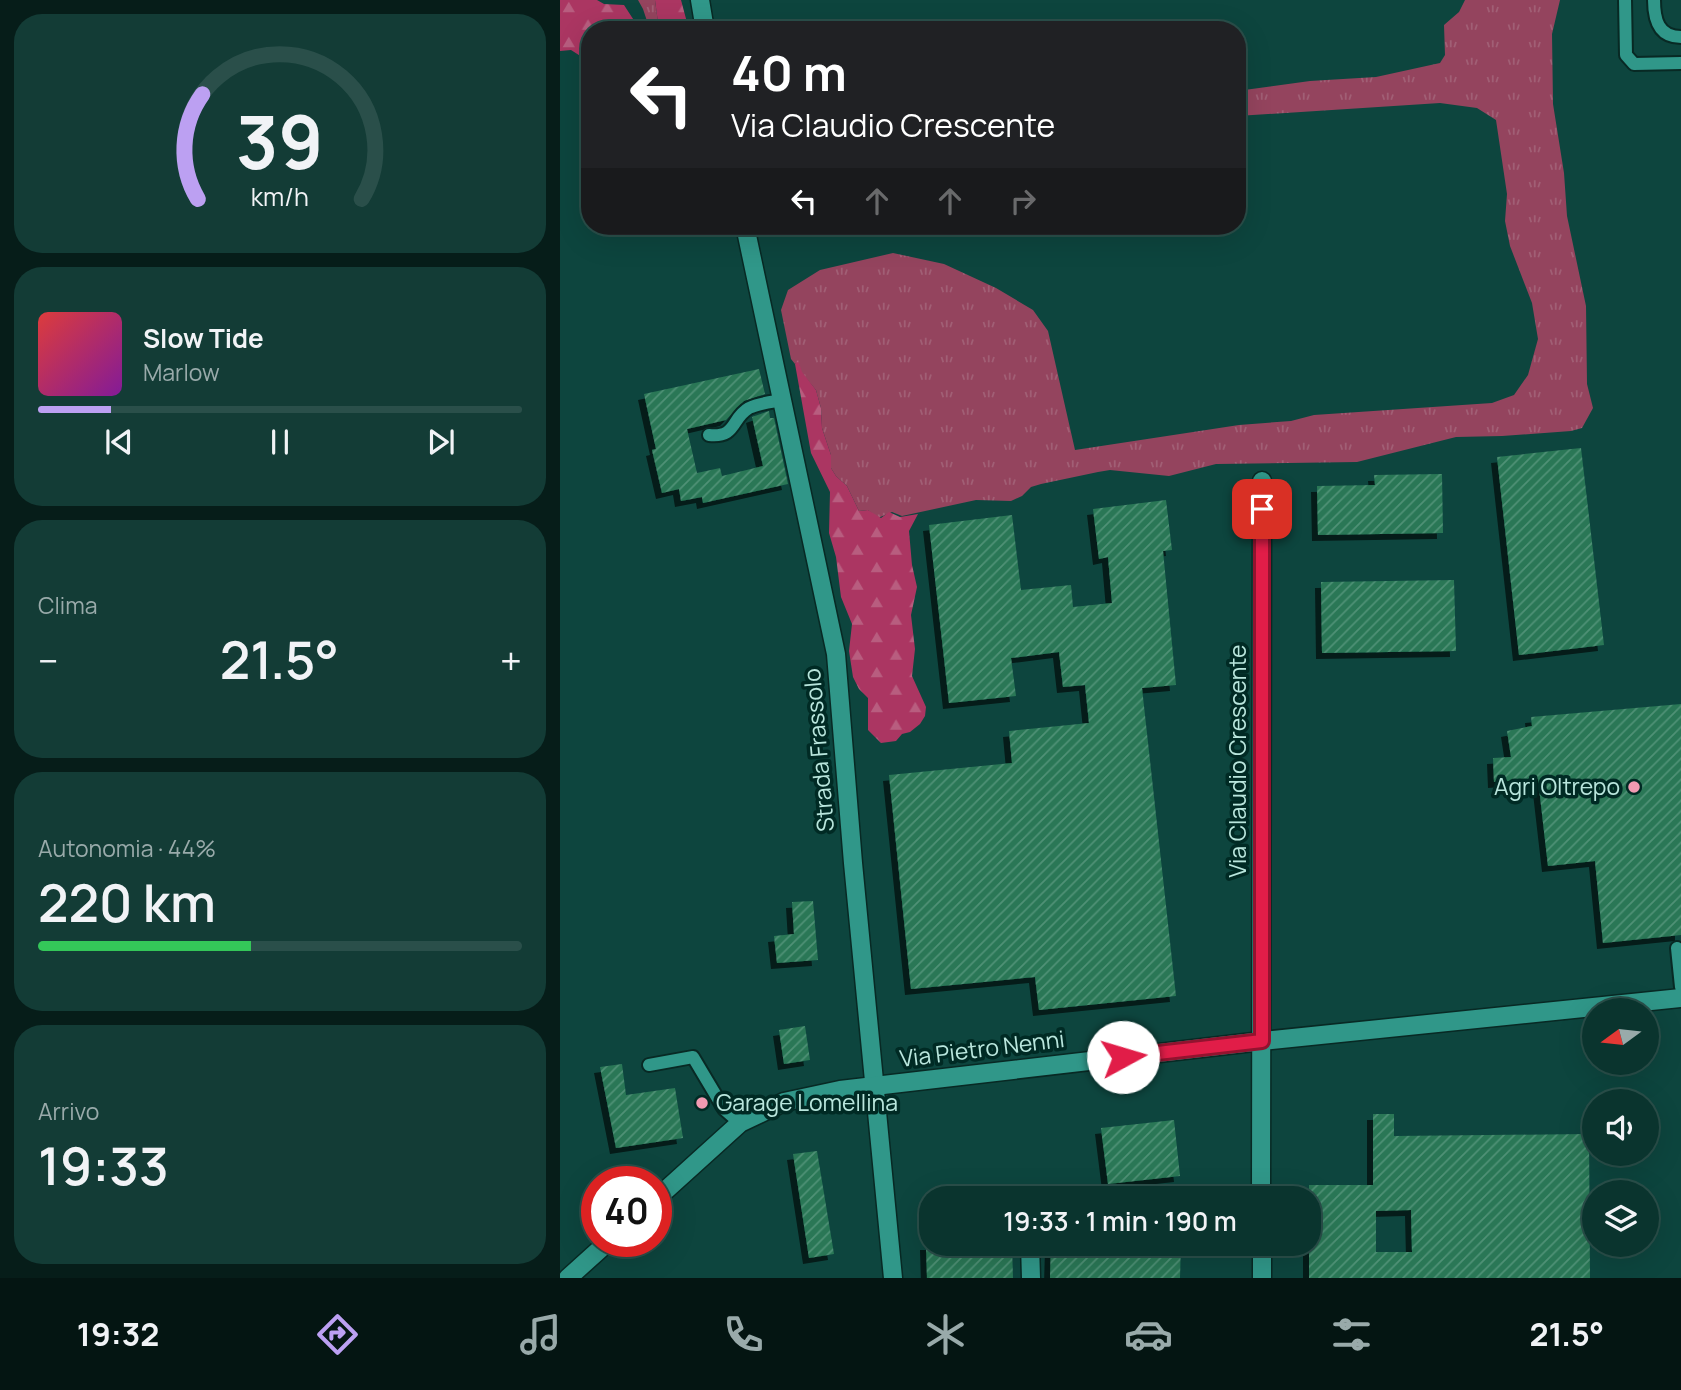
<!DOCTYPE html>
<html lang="it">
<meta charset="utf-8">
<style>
:root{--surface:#0a342e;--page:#133c36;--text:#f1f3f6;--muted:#9aa;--line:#2a4f4a;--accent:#bca0f2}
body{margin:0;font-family:Manrope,sans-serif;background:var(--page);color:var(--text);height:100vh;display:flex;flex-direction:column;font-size:26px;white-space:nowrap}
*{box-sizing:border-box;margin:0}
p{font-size:23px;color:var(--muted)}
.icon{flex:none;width:38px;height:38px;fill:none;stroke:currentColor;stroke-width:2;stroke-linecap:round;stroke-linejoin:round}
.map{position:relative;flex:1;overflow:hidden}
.side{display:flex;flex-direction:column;gap:14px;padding:14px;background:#061d19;width:560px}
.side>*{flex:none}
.banner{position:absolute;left:21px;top:21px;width:665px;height:214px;border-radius:28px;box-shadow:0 7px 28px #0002,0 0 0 2px var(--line);background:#202124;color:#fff;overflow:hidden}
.needle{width:46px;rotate:255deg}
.buttons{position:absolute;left:1022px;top:998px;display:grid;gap:14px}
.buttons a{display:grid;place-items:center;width:77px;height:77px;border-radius:50%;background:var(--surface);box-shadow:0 7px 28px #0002,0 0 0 2px var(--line);font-size:35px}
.speed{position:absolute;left:21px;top:1166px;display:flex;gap:14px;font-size:35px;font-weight:700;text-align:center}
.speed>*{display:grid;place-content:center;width:91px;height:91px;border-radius:50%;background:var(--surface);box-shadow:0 7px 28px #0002,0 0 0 2px var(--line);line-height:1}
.speed .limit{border:10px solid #d22;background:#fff;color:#111}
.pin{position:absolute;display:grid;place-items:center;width:60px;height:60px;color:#fff;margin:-30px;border-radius:14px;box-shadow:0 4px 10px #0006}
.me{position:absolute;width:77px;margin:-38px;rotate:84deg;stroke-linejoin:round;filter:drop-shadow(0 0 5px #0008)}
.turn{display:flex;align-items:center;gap:24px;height:147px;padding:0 35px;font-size:32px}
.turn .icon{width:91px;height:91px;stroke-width:2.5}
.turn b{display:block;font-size:49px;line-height:60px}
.lanes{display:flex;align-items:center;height:66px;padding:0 35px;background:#0003;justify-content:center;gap:35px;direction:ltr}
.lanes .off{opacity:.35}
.big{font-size:52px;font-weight:600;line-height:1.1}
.side .card{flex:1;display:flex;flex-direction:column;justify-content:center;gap:10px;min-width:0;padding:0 24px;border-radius:28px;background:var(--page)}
.side .dial{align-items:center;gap:0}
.dial svg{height:182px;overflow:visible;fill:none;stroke:var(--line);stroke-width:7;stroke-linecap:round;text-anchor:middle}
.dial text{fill:var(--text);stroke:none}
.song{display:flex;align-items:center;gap:21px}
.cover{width:84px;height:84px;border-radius:10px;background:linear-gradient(135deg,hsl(0 70% 55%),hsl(290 70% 35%))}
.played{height:7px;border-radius:4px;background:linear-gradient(90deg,var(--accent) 15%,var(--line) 15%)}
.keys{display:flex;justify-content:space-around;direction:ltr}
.heat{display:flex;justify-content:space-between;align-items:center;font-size:38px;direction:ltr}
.charge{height:10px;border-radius:5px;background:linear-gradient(90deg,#34c759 44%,var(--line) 0)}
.trip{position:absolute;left:359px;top:1186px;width:402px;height:70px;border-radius:28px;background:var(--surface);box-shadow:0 7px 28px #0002,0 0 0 2px var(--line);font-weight:600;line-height:70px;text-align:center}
.dock{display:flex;height:112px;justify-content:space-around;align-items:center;background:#041512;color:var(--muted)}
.dock .icon{width:49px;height:49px}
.dock .active{color:var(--accent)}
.dock b{font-size:32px;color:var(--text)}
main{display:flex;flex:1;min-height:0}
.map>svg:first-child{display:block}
.grass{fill:url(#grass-tufts)}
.forest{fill:url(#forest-firs)}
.building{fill:url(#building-hatch);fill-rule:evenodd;filter:url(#shadow)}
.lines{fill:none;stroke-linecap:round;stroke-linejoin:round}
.lane-casing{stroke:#082924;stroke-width:16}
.street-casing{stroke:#082924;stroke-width:21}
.secondary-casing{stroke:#082924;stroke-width:21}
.lane{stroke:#309789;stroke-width:12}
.street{stroke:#309789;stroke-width:18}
.secondary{stroke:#309789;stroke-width:18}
.route-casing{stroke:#92132f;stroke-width:18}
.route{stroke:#e11d48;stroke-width:12}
.poi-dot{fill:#f19ab2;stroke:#002a24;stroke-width:2.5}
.labels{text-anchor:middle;stroke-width:7;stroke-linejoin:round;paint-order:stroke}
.street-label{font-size:23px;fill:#b9e6dd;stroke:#002a24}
.poi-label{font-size:23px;fill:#b9e6dd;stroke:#002a24;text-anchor:end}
</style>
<main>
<section class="side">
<div class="card dial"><svg viewBox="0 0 100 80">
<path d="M14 69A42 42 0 1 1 86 69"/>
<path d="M14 69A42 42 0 0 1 16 23" stroke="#bca0f2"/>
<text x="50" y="56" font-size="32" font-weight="700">39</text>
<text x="50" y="72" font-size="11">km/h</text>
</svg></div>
<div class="card">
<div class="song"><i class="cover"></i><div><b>Slow Tide</b><p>Marlow</p></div></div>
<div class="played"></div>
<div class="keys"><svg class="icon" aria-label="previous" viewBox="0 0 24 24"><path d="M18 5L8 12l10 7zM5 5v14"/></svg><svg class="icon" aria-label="pause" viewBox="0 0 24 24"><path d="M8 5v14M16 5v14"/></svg><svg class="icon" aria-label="next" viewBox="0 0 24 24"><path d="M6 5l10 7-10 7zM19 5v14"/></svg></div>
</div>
<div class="card"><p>Clima</p>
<div class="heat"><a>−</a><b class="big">21.5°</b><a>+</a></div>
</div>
<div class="card"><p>Autonomia · 44%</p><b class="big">220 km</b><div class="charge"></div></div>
<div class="card"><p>Arrivo</p><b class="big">19:33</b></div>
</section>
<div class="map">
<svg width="1121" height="1278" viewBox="0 0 1121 1278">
<defs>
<pattern id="grass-tufts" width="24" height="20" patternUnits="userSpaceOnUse" patternTransform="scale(1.75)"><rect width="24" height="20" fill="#94445e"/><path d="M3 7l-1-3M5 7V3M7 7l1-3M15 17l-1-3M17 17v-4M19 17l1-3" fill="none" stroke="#a15f75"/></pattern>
<pattern id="forest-firs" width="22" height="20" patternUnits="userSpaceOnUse" patternTransform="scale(1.75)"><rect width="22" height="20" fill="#ab3662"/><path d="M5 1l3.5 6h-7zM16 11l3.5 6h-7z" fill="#b85d7f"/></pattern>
<pattern id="building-hatch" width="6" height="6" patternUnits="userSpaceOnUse" patternTransform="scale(1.75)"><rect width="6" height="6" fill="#297756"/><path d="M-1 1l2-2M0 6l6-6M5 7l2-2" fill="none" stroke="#509176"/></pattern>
<filter id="shadow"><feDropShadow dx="-6" dy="6" stdDeviation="0" flood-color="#0009"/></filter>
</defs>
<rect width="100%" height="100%" fill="#0d453e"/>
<g class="grass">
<polygon points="78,0 95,0 99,30 90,30 83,9"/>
<polygon points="905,0 1000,0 992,34 993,104 1004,173 1007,216 1026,306 1027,384 1033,408 1022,428 1011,431 942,436 896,437 797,462 656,464 609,476 550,470 538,472 481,484 471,487 462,496 451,501 416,500 342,516 332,512 318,518 308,510 299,511 287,486 276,476 271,468 271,455 262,428 261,408 256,390 241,372 238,361 235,364 231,359 221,310 228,290 260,270 333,253 384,264 436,288 473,310 488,331 515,450 679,425 731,421 754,415 932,403 954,395 968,375 978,339 972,303 950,246 945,221 947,194 936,120 917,108 880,103 677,116 677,91 750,81 816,77 880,63 885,55 884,25 899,12"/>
</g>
<g class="forest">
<polygon points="0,0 37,0 44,4 64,5 75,22 77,30 30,30 30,62 20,60 22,57 11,50 0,51"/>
<polygon points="95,0 121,0 129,30 99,30"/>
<polygon points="238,360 242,372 256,390 261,408 262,428 271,455 271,468 276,476 287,486 299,511 308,510 321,518 329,512 340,517 358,514 349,531 352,565 357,587 351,615 355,649 352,676 366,707 365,716 360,724 350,732 342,734 336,741 321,743 308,730 308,698 299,689 293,677 289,651 292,624 281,597 276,557 269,533 270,492 251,453 235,364"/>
</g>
<g class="building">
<polygon points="199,369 205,394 184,401 166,420 127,429 137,473 160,468 162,476 203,466 192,417 209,411 210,418 214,418 228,484 143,503 142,497 121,501 119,489 102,493 92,450 96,449 84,394"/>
<polygon points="1021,448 1044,645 959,655 937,457"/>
<polygon points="882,474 883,533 758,535 757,486 815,485 814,475"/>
<polygon points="606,500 612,550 603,551 616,685 582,688 616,996 479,1010 475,977 351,989 329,775 452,763 449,731 529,723 525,685 503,687 499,652 451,658 456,696 389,703 369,525 452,515 461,590 511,585 513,607 552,603 548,557 539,559 533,509"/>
<polygon points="894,580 896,651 762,653 761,582"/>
<polygon points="1121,704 1121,935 1043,943 1035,861 988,866 978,779 934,782 933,758 951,757 947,731 972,726 971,717"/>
<polygon points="253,901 258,960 217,963 214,936 234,934 232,902"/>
<polygon points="245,1026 250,1060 224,1064 219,1030"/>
<polygon points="62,1064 66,1095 115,1088 123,1138 56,1148 40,1067"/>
<path d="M 813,1114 L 834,1114 L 834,1136 L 1029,1134 L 1030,1278 L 749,1278 L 749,1185 L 813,1185 ZM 851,1210 L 852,1252 L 816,1252 L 816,1211 Z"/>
<polygon points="614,1120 620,1176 548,1184 541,1128"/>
<polygon points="257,1151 274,1254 249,1258 233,1154"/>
<polygon points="366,1244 452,1244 453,1278 367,1278"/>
<polygon points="491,1244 621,1244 620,1278 490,1278"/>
</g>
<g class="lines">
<g class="lane-casing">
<g id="lane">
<polyline points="1065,0 1066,55 1074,64 1121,63"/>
<path d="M 1094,0 C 1094,19 1098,37 1121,37"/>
<path d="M 149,435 C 177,438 171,418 189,408 C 199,403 212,402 223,400"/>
<polyline points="1117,948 1121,987"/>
<polyline points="89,1065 133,1057 164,1109 180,1123"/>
</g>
</g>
<g class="street-casing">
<g id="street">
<polyline points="140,0 145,30"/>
<polyline points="185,226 276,654 293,863 333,1278"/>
<polyline points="701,1199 702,481"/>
<polyline points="470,1244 471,1278"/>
<polyline points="702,1244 702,1278"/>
</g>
</g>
<g class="secondary-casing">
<g id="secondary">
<polyline points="96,1199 180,1123 224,1102 280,1090 702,1041 1121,998"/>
<polyline points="8,1278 49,1241"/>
</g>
</g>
<use href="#lane" class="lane"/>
<use href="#street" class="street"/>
<use href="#secondary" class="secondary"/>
</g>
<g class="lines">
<g class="route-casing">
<polyline id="route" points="563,1057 702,1041 702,509"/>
</g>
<use href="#route" class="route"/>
</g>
<g class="poi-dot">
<circle cx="1074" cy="787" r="7"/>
<circle cx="142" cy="1103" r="7"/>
</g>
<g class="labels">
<g class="street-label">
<text transform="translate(259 750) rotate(-95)" y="8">Strada Frassolo</text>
<text transform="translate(678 761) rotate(-90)" y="8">Via Claudio Crescente</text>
<text transform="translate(422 1049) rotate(-7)" y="8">Via Pietro Nenni</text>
</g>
<g class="poi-label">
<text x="1060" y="795">Agri Oltrepo</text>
<text x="156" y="1111" text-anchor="start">Garage Lomellina</text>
</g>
</g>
</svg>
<div class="buttons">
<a><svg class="needle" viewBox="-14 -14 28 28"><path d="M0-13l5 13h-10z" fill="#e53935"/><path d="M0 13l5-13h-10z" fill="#9aa"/></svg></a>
<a><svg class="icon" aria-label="sound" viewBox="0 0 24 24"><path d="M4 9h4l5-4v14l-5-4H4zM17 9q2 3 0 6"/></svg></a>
<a><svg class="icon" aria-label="layers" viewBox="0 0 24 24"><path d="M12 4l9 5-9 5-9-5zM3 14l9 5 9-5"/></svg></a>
</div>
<div class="speed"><div class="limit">40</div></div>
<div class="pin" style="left:702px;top:509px;background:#d93025"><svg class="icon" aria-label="arrive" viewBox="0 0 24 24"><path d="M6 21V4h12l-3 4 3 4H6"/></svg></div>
<svg class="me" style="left:563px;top:1057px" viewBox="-20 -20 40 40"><circle r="19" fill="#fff"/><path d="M0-13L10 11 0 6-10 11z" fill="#e11d48"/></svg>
<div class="trip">19:33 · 1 min · 190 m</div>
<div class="banner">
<div class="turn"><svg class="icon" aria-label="left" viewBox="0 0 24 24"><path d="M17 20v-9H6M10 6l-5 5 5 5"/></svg><div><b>40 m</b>Via Claudio Crescente</div></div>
<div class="lanes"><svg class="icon" aria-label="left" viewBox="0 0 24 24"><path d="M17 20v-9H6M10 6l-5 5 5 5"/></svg><svg class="icon off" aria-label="ahead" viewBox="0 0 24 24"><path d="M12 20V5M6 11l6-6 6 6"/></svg><svg class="icon off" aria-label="ahead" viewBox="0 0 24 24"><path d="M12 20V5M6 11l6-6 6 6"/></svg><svg class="icon off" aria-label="right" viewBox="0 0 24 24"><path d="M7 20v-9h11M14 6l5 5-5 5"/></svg></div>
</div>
</div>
</main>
<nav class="dock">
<b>19:32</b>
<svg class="icon active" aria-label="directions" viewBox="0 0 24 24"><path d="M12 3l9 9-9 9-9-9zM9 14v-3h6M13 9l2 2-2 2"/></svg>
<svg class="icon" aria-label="music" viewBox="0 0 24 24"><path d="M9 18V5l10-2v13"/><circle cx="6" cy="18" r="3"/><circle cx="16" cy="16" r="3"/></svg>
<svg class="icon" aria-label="phone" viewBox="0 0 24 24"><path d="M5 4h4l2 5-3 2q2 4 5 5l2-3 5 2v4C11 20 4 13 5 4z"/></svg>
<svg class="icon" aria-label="climate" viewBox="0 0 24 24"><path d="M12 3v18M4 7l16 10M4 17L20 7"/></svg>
<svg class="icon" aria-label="car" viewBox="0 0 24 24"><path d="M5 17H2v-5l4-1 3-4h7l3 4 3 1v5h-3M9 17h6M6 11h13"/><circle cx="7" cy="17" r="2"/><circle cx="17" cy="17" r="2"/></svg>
<svg class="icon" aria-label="filters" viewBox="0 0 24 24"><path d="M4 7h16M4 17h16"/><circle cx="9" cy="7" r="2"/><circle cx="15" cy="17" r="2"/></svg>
<b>21.5°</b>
</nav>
